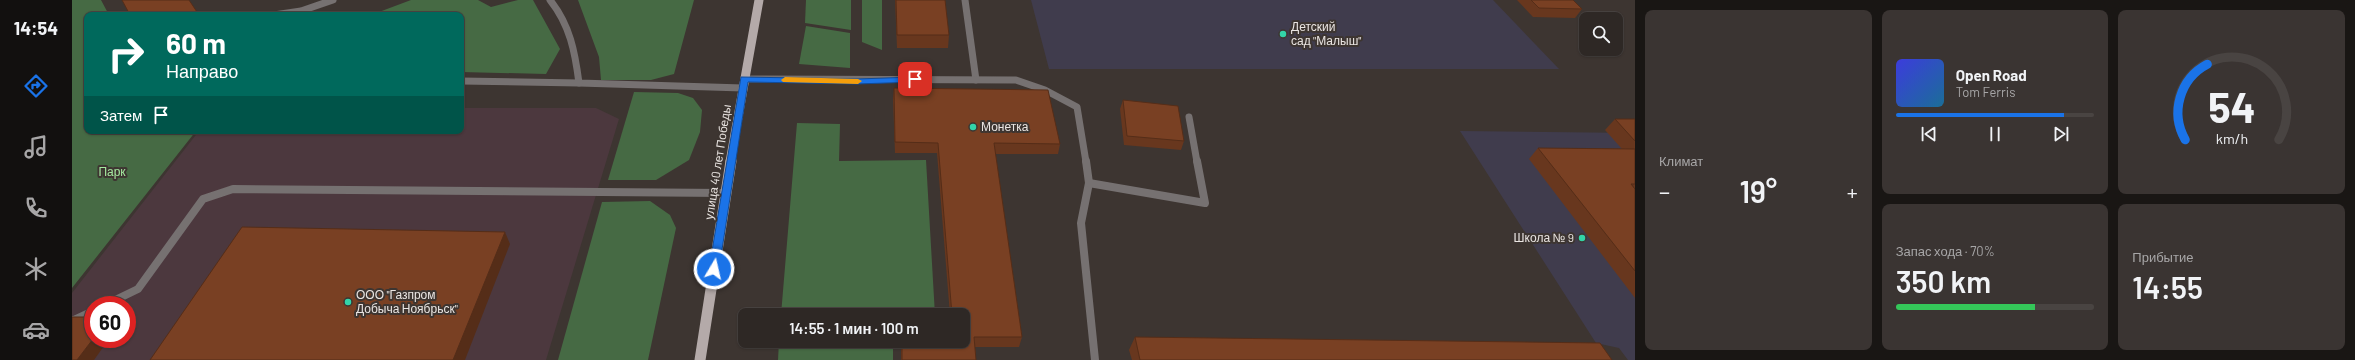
<!DOCTYPE html>
<html lang="ru">
<meta charset="utf-8">
<style>
:root{--surface:#2e2825;--page:#3a3432;--text:#f1f3f6;--muted:#a7a6a7;--line:#494442;--accent:#1a73e8}
body{margin:0;font-family:Barlow,sans-serif;background:var(--page);color:var(--text);height:100vh;display:flex;flex-direction:column;font-size:15px;white-space:nowrap}
*{box-sizing:border-box;margin:0}
p{font-size:13px;color:var(--muted)}
.icon{flex:none;width:22px;height:22px;fill:none;stroke:currentColor;stroke-width:2;stroke-linecap:round;stroke-linejoin:round}
.map{position:relative;flex:1;overflow:hidden}
.sheet{display:flex;flex-direction:column;gap:10px;padding:10px;background:#191614;width:720px}
.sheet>*{flex:none}
.top-card{position:absolute;left:12px;top:12px;width:380px;height:122px;border-radius:8px;box-shadow:0 1px 3px #0004,0 0 0 1px var(--line);background:#00695c;color:#fff;overflow:hidden}
.fabs{position:absolute;left:1507px;top:12px;display:grid;gap:8px}
.fabs a{display:grid;place-items:center;width:44px;height:44px;border-radius:8px;background:var(--surface);box-shadow:0 1px 3px #0004,0 0 0 1px var(--line);font-size:20px}
.speed{position:absolute;left:12px;top:296px;display:flex;gap:8px;font-size:20px;font-weight:700;text-align:center}
.speed>*{display:grid;place-content:center;width:52px;height:52px;border-radius:50%;background:var(--surface);box-shadow:0 1px 3px #0004,0 0 0 1px var(--line);line-height:1}
.speed .limit{border:6px solid #d22;background:#fff;color:#111}
.pin{position:absolute;display:grid;place-items:center;width:34px;height:34px;color:#fff;margin:-17px;border-radius:8px;box-shadow:0 2px 6px #0006}
.me{position:absolute;width:44px;margin:-22px;rotate:9deg;stroke-linejoin:round;filter:drop-shadow(0 0 3px #0008)}
.turn{display:flex;align-items:center;gap:14px;height:84px;padding:0 16px;font-size:18px}
.turn .icon{width:52px;height:52px;stroke-width:2.5}
.turn b{display:block;font-size:28px;line-height:34px}
.then{display:flex;align-items:center;height:38px;padding:0 16px;background:#0003;gap:8px;font-size:15px}
.big{font-size:30px;font-weight:600;line-height:1.1}
.sheet .tile{flex:1;display:flex;flex-direction:column;justify-content:center;gap:6px;min-width:0;padding:0 14px;border-radius:8px;background:var(--page)}
.sheet .dial{align-items:center;gap:0}
.dial svg{height:104px;overflow:visible;fill:none;stroke:var(--line);stroke-width:7;stroke-linecap:round;text-anchor:middle}
.dial text{fill:var(--text);stroke:none}
.song{display:flex;align-items:center;gap:12px}
.cover{width:48px;height:48px;border-radius:6px;background:linear-gradient(135deg,hsl(240 70% 55%),hsl(200 70% 35%))}
.played{height:4px;border-radius:2px;background:linear-gradient(90deg,var(--accent) 85%,var(--line) 85%)}
.keys{display:flex;justify-content:space-around;direction:ltr}
.heat{display:flex;justify-content:space-between;align-items:center;font-size:22px;direction:ltr}
.charge{height:6px;border-radius:3px;background:linear-gradient(90deg,#34c759 70%,var(--line) 0)}
.sheet .tiles{flex:1;display:grid;gap:10px;grid-template-columns:repeat(3,1fr)}
.tile:first-child{grid-row:span 2}
.trip{position:absolute;left:666px;top:308px;width:232px;height:40px;border-radius:8px;background:var(--surface);box-shadow:0 1px 3px #0004,0 0 0 1px var(--line);font-weight:600;line-height:40px;text-align:center}
main{display:flex;flex:1;min-height:0}
.tabs{display:flex;flex-direction:column;width:72px;justify-content:space-around;align-items:center;background:#12100f;color:var(--muted)}
.tabs .icon{width:28px;height:28px}
.tabs .active{color:var(--accent)}
.tabs b{font-size:18px;color:var(--text)}
.map>svg:first-child{display:block}
.commercial{fill:#4c383e;fill-rule:evenodd}
.education{fill:#403c4d}
.green{fill:#466a44}
.lines{fill:none;stroke-linecap:round;stroke-linejoin:round}
.service-far1{stroke:#767171;stroke-width:7}
.service{stroke:#767171;stroke-width:8}
.primary-far1{stroke:#b4aaa9;stroke-width:9}
.primary{stroke:#b4aaa9;stroke-width:11}
.wall{fill:#68371e}
.shaded-wall{fill:#552d18}
.building{fill:#794023;stroke:#552d18}
.route{fill:#1a73e8;stroke:#114b97}
.slow{fill:#f59e0b}
.poi-dot{fill:#33d4a8;stroke:#3d3531;stroke-width:1.5}
.labels{text-anchor:middle;stroke-width:4;stroke-linejoin:round;paint-order:stroke}
.poi-label{font-size:12px;fill:#eae5e2;stroke:#3d3531;text-anchor:start}
.street-label{font-size:12px;fill:#eae5e2;stroke:#3d3531}
.park-label{font-size:12px;fill:#a4e89f;stroke:#3d3531}
</style>
<main>
<nav class="tabs">
<b>14:54</b>
<svg class="icon active" aria-label="directions" viewBox="0 0 24 24"><path d="M12 3l9 9-9 9-9-9zM9 14v-3h6M13 9l2 2-2 2"/></svg>
<svg class="icon" aria-label="music" viewBox="0 0 24 24"><path d="M9 18V5l10-2v13"/><circle cx="6" cy="18" r="3"/><circle cx="16" cy="16" r="3"/></svg>
<svg class="icon" aria-label="phone" viewBox="0 0 24 24"><path d="M5 4h4l2 5-3 2q2 4 5 5l2-3 5 2v4C11 20 4 13 5 4z"/></svg>
<svg class="icon" aria-label="climate" viewBox="0 0 24 24"><path d="M12 3v18M4 7l16 10M4 17L20 7"/></svg>
<svg class="icon" aria-label="car" viewBox="0 0 24 24"><path d="M5 17H2v-5l4-1 3-4h7l3 4 3 1v5h-3M9 17h6M6 11h13"/><circle cx="7" cy="17" r="2"/><circle cx="17" cy="17" r="2"/></svg>
</nav>
<div class="map">
<svg width="1563" height="360" viewBox="0 0 1563 360">
<rect width="100%" height="100%" fill="#3d3531"/>
<path class="commercial" d="M 389,108 L 524,108 L 547,119 L 474,360 L 0,360 L 0,293 L 127,131 L 389,131 ZM 21,305 L 55,305 L 55,339 L 21,339 Z"/>
<g class="education">
<polygon points="959,0 1421,0 1487,69 977,69"/>
<polygon points="1388,131 1563,133 1563,360 1556,360 1547,348 1524,343"/>
</g>
<g class="green">
<polygon points="0,0 29,0 37,15 15,15 15,131 124,131 0,288"/>
<polygon points="339,0 406,0 419,7 446,0 461,0 488,49 474,74 389,72 389,15 299,15"/>
<polygon points="506,0 622,0 602,74 579,80 529,80 527,57"/>
<polygon points="734,0 779,0 779,30 733,23"/>
<polygon points="790,0 810,0 810,50 790,42"/>
<polygon points="734,26 778,33 778,68 727,64"/>
<polygon points="562,92 606,93 621,98 630,110 628,132 617,160 584,180 536,180"/>
<polygon points="725,123 768,124 767,161 854,160 863,315 709,315"/>
<polygon points="578,201 598,215 604,228 576,360 486,360 530,202"/>
<polygon points="707,341 821,341 821,360 706,360"/>
</g>
<g class="lines">
<g class="service-far1">
<path d="M 478,0 C 498,25 503,52 507,83 L 671,88"/>
<polyline points="893,0 904,80"/>
<polyline points="202,15 229,11 261,0"/>
<polyline points="672,79 944,80 973,90 1005,107 1014,162"/>
<polyline points="389,81 507,83"/>
<polyline points="1117,117 1125,162"/>
</g>
<g class="service">
<polyline points="1014,161 1017,183 1009,223 1023,360"/>
<polyline points="1017,183 1133,203 1125,161"/>
<polyline points="33,305 66,289 131,199 161,189 653,193"/>
<polyline points="0,321 21,311"/>
</g>
<polyline class="primary-far1" points="658,162 687,0"/>
<polyline class="primary" points="628,360 659,161"/>
</g>
<g class="wall">
<polygon points="823,0 873,0 877,35 876,48 825,48"/>
<polygon points="1445,0 1501,0 1510,9 1503,18 1461,17"/>
<polygon points="822,88 988,144 986,154 923,154 950,337 947,347 903,347 904,360 829,360 829,341 891,341 891,315 878,315 865,153 823,153 821,99"/>
<polygon points="1051,100 1112,141 1109,150 1052,145 1048,109"/>
<polygon points="1543,119 1563,119 1563,298 1457,159 1466,148 1550,149 1533,130"/>
<polygon points="1063,337 1540,360 1060,360 1057,350"/>
</g>
<g class="shaded-wall">
<polygon points="433,232 438,244 393,360 381,360"/>
<polygon points="21,339 37,339 22,360 5,360"/>
</g>
<g class="building">
<polygon points="50,0 117,0 127,15 58,15"/>
<polygon points="824,0 873,0 877,35 825,35"/>
<polygon points="1459,0 1501,0 1510,9 1467,8"/>
<polygon points="822,88 976,90 988,144 922,143 950,337 902,337 904,360 830,360 830,341 891,341 891,315 880,315 866,143 823,142"/>
<polygon points="1051,100 1106,106 1112,141 1055,136"/>
<polygon points="1543,119 1563,119 1563,141"/>
<polygon points="1466,148 1563,149 1563,184 1559,184 1563,189 1563,271"/>
<polygon points="170,227 433,232 381,360 78,360"/>
<polygon points="0,317 21,317 21,339 5,360 0,360"/>
<polygon points="1063,337 1528,343 1540,360 1068,360"/>
</g>
<polygon class="route" points="669,77 785,79 843,77 847,79 843,82 785,84 676,82 647,269 642,273 637,269"/>
<polygon class="slow" points="713,77 786,79 790,81 786,84 711,82 709,80"/>
<g class="poi-dot">
<circle cx="1211" cy="34" r="4"/>
<circle cx="901" cy="127" r="4"/>
<circle cx="1510" cy="238" r="4"/>
<circle cx="276" cy="302" r="4"/>
</g>
<g class="labels">
<g class="poi-label">
<text x="1219" y="31">Детский<tspan x="1219" dy="14">сад "Малыш"</tspan></text>
<text x="909" y="131">Монетка</text>
<text x="1502" y="242" text-anchor="end">Школа № 9</text>
<text x="284" y="299">ООО "Газпром<tspan x="284" dy="14">Добыча Ноябрьск"</tspan></text>
</g>
<g class="street-label">
<text transform="translate(646 162) rotate(-81)" y="4">улица 40 лет Победы</text>
</g>
<g class="park-label">
<text x="40" y="176">Парк</text>
</g>
</g>
</svg>
<div class="fabs">
<a><svg class="icon" aria-label="search" viewBox="0 0 24 24"><circle cx="10" cy="10" r="6"/><path d="M15 15l6 6"/></svg></a>
</div>
<div class="speed"><div class="limit">60</div></div>
<div class="pin" style="left:843px;top:79px;background:#d93025"><svg class="icon" aria-label="arrive" viewBox="0 0 24 24"><path d="M6 21V4h12l-3 4 3 4H6"/></svg></div>
<svg class="me" style="left:642px;top:269px" viewBox="-20 -20 40 40"><circle r="17" fill="#1a73e8" stroke="#fff" stroke-width="3"/><path d="M0-11L8 9 0 5-8 9z" fill="#fff"/></svg>
<div class="trip">14:55 · 1 мин · 100 m</div>
<div class="top-card">
<div class="turn"><svg class="icon" aria-label="right" viewBox="0 0 24 24"><path d="M7 20v-9h11M14 6l5 5-5 5"/></svg><div><b>60 m</b>Направо</div></div>
<div class="then">Затем<svg class="icon" aria-label="arrive" viewBox="0 0 24 24"><path d="M6 21V4h12l-3 4 3 4H6"/></svg></div>
</div>
</div>
<section class="sheet">
<div class="tiles">
<div class="tile"><p>Климат</p>
<div class="heat"><a>−</a><b class="big">19°</b><a>+</a></div>
</div>
<div class="tile">
<div class="song"><i class="cover"></i><div><b>Open Road</b><p>Tom Ferris</p></div></div>
<div class="played"></div>
<div class="keys"><svg class="icon" aria-label="previous" viewBox="0 0 24 24"><path d="M18 5L8 12l10 7zM5 5v14"/></svg><svg class="icon" aria-label="pause" viewBox="0 0 24 24"><path d="M8 5v14M16 5v14"/></svg><svg class="icon" aria-label="next" viewBox="0 0 24 24"><path d="M6 5l10 7-10 7zM19 5v14"/></svg></div>
</div>
<div class="tile dial"><svg viewBox="0 0 100 80">
<path d="M14 69A42 42 0 1 1 86 69"/>
<path d="M14 69A42 42 0 0 1 31 11" stroke="#1a73e8"/>
<text x="50" y="56" font-size="32" font-weight="700">54</text>
<text x="50" y="72" font-size="11">km/h</text>
</svg></div>
<div class="tile"><p>Запас хода · 70%</p><b class="big">350 km</b><div class="charge"></div></div>
<div class="tile"><p>Прибытие</p><b class="big">14:55</b></div>
</div>
</section>
</main>
